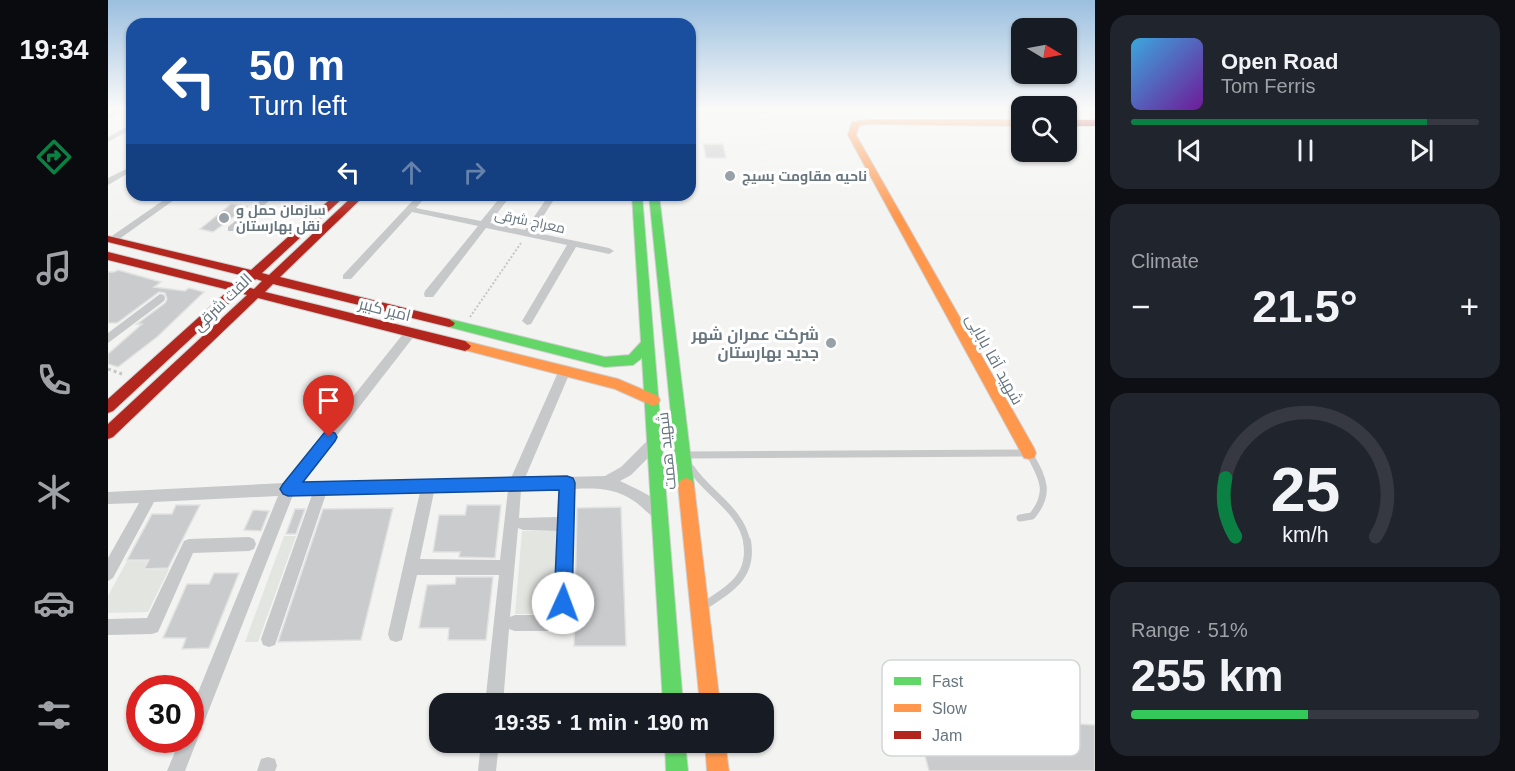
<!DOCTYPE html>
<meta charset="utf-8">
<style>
:root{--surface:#171b24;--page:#20242c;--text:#f1f3f6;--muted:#9ea1a6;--line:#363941;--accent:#0b8043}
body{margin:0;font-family:Arial,Cairo,sans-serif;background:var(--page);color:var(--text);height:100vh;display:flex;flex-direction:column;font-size:22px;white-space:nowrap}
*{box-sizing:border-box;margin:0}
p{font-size:20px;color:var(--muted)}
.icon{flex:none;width:33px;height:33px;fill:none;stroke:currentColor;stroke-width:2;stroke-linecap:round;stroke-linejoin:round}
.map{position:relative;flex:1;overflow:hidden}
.sheet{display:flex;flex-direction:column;gap:15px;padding:15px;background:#0d0f14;width:420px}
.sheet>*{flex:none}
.guide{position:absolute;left:18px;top:18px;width:570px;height:183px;border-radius:18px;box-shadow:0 2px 4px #0004;background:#1a4fa0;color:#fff;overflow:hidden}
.needle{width:39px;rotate:100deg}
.buttons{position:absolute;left:903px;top:18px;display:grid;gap:12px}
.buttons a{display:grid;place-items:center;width:66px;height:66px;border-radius:12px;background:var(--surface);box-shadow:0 2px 4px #0004;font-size:30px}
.speed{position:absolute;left:18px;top:675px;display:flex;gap:12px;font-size:30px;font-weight:700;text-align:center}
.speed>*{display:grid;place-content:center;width:78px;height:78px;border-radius:50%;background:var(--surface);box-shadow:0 2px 4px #0004;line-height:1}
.speed .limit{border:9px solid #d22;background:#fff;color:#111}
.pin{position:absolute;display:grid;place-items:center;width:51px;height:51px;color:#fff;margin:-62px -26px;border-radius:50% 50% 50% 0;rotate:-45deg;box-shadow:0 0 6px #0007}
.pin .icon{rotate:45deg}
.me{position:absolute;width:66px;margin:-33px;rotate:2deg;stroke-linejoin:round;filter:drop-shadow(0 0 4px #0008)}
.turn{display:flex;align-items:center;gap:21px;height:126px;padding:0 24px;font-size:27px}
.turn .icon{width:78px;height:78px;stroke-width:2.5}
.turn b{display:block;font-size:42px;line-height:51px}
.lanes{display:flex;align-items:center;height:57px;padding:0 24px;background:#0003;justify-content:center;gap:30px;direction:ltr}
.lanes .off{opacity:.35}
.big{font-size:45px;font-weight:800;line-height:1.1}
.sheet .card{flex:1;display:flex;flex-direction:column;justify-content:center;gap:9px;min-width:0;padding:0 21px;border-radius:18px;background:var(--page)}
.sheet .dial{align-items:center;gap:0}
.dial svg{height:156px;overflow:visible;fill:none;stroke:var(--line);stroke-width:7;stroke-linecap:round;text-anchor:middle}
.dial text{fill:var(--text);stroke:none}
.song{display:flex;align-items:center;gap:18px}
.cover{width:72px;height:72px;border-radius:9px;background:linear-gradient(135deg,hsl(200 70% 55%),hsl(280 70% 35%))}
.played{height:6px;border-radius:3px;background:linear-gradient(90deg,var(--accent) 85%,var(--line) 85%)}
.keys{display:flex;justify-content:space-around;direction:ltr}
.heat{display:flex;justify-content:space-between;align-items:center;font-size:33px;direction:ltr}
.charge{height:9px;border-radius:4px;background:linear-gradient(90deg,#34c759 51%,var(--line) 0)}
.trip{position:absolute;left:321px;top:693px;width:345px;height:60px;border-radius:18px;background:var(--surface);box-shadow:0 2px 4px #0004;font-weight:800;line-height:60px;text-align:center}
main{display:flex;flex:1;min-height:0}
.tabs{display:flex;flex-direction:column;width:108px;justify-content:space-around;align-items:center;background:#090b0e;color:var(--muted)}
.tabs .icon{width:42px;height:42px}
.tabs .on{color:var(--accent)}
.tabs b{font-size:27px;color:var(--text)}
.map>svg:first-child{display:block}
.green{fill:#e3e5e0}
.building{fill:#cacbcc;stroke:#e2e2e2;stroke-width:1.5}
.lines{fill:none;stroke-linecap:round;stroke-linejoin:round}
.fast-casing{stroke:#d0d0d0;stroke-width:2}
.slow-casing{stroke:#d0d0d0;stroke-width:2}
.jam-casing{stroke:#d0d0d0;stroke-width:2}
.path-far1{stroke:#c5c6c7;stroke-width:2;stroke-dasharray:2 2;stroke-linecap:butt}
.path{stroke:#c5c6c7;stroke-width:3;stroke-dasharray:3 3;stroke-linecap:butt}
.lane-far1{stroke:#c7c8c9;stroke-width:7}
.lane{stroke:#c7c8c9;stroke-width:8}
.street{fill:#c7c8c9;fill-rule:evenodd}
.fast{fill:#63d668;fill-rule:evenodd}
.slow{fill:#ff974d;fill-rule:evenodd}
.jam{fill:#b3261e;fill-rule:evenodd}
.route{fill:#1a73e8;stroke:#114b97;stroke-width:1.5}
.poi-dot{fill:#97a1a7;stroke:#fff;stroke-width:2}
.labels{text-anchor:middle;stroke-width:6;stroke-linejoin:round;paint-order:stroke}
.far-poi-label{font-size:14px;font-weight:bold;fill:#66757e;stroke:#fff;text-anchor:start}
.far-street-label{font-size:14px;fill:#66757e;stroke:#fff}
.street-label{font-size:16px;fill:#66757e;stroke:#fff}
.poi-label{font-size:16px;font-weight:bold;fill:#66757e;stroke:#fff;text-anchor:end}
.key{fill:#fff;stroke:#d1d6d8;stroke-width:1.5}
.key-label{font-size:16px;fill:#66757e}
</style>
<main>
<nav class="tabs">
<b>19:34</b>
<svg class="icon on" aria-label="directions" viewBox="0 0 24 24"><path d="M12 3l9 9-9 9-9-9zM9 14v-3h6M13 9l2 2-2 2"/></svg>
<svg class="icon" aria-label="music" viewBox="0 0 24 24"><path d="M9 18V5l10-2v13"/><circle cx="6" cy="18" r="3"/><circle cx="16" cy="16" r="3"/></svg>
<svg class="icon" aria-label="phone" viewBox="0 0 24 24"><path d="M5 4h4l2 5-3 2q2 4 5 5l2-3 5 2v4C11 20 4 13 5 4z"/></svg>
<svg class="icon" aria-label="climate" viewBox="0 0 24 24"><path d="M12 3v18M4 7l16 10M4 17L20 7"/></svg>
<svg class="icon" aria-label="car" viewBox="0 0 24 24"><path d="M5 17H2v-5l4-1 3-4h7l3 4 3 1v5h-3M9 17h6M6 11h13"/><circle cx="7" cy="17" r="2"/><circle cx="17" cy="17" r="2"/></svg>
<svg class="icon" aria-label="filters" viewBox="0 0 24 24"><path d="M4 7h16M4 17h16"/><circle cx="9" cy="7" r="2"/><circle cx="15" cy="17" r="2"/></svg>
</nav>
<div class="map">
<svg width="987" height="771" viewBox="0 0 987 771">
<rect width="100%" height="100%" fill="#f3f3f2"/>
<g class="green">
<polygon points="414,531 450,531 446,614 407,614"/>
<polygon points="176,536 188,536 150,642 137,642"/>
<polygon points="19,561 39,561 35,570 61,569 40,612 0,613 0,596"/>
</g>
<g class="building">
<polygon points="595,144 615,144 618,158 598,158"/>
<polygon points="123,204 140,206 105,232 92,229"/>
<polygon points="10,270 53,282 46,287 77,291 81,288 96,292 49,337 10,367 0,364 0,354 34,324 29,324 57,303 59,299 57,293 51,292 9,323 0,323 0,272 6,272"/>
<polygon points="68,505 92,505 60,568 36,569 41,560 19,560 44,514 64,514"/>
<polygon points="359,505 393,505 387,558 351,557 352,552 325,552 331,515 357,515"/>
<polygon points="513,507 518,646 466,646 469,508"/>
<polygon points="285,508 253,640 170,642 215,509"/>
<polygon points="187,509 197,509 188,534 178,534"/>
<polygon points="145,510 161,511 153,531 136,530"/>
<polygon points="106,573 131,573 101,648 74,649 78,638 55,638 79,584 101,584"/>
<polygon points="348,577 385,577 378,640 340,640 341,628 311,628 319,585 347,584"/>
<polygon points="806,713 987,725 987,771 821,771"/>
</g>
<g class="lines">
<g class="fast-casing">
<g id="fast">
<polygon points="524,195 534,195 575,704 555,704 534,358 525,365 497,367 341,327 335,323 341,319 497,357 521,355 533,342"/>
<polygon points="541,195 551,195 586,485 583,490 578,492 573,490 570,485"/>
<polygon points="557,742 577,742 580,771 558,771"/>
</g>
</g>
<g class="slow-casing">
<g id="slow">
<polygon points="759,120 914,120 914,126 759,124 751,126 748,135 926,448 928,453 926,458 921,459 916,458 740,135 744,122"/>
<polygon points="357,341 510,379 550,396 552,400 550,404 545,406 507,389 353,349 351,346"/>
<polygon points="578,478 583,480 586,485 612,704 592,704 570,485 573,480"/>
<polygon points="597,742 617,742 621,771 599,771"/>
</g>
</g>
<g class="jam-casing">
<g id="jam">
<rect x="958" y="120" width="29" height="6"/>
<path d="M 227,195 L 238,195 L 154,273 L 161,275 L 246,195 L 257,195 L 172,277 L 341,319 L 347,323 L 345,326 L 341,327 L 165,284 L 157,292 L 357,341 L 363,346 L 361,349 L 357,351 L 150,298 L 5,437 L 0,439 L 0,424 L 139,295 L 132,293 L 5,411 L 0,413 L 0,399 L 121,290 L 0,260 L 0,252 L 128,284 L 136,276 L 0,242 L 0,236 L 143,270 ZM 148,279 L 154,281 L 146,289 L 139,287 Z"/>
</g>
</g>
<g class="path-far1">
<polyline points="503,195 516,197"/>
<polyline points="362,317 413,243"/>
</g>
<polyline class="path" points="0,369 14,374"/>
<g class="lane-far1">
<path d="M 578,455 L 921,453 C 934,477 944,492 924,516 L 912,518"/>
<path d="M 583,468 C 600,494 634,510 639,543"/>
</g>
<path class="lane" d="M 596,606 C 623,588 645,576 639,541"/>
<g class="street">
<polygon points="9,109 18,109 0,118 0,113"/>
<polygon points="24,124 24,129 0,142 0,137"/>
<polygon points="24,166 24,171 0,185 0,178"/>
<polygon points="63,195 73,195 7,242 1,242 1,238"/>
<polygon points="159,195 168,195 126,231 120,231 120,227"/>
<polygon points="310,195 319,195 308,208 373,221 394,195 403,195 382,223 417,230 441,195 449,195 425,232 501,248 506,251 501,254 468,247 423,324 419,325 414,321 459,245 378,228 325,297 317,297 316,294 317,291 370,226 304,212 243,279 235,279 235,275"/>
<polygon points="52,294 56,295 57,298 56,301 0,343 0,333"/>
<path d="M 303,328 L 307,329 L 309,332 L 307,335 L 193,482 L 403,478 L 451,370 L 457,365 L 463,370 L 417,478 L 497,476 L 513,467 L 541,439 L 546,437 L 551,439 L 553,443 L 551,447 L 523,475 L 512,481 C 527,488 553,499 560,514 L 558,519 L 553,521 C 542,517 535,507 526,501 C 507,488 488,488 466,489 L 463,623 L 461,629 L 455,631 L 407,631 L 401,629 L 395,704 L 377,704 L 391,575 L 309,575 L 294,640 L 288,642 L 282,640 L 280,634 L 312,492 L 218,494 L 167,645 L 161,647 L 155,645 L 153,639 L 204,495 L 185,495 L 77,771 L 59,771 L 72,740 L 82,740 L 82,712 L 170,496 L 46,502 L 5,578 L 0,581 L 0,558 L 31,503 L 0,504 L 0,492 L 176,483 L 299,329 ZM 452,489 L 451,517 L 411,518 L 413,490 ZM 400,490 L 392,560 L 312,559 L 326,492 ZM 410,528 L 415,530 L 450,531 L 447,615 L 407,615 L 402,617 Z"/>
<polygon points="141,537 146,539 148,544 146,549 141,551 85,553 50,632 44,634 0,635 0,619 39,618 76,541 81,539"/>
<polygon points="373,742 391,742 388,771 370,771"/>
<polygon points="160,757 167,759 169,766 167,771 149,771 153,759"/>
</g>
<use href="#fast" class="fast"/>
<use href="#slow" class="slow"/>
<use href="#jam" class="jam"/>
</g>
<linearGradient id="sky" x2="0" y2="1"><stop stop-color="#9bbfdf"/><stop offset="0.5" stop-color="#fafaf9"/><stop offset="1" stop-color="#fafaf9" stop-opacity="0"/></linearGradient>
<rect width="987" height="217" fill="url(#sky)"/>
<polygon class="route" points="221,431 227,433 229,437 227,441 195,482 459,476 465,478 467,483 464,603 462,609 455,612 449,609 446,603 451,490 180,496 175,494 172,489 175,484 216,433"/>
<g class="poi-dot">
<circle cx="622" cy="176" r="6"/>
<circle cx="116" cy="218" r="6"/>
<circle cx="723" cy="343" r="6"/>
</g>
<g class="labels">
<g class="far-poi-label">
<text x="634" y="181">ناحیه مقاومت بسیج</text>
<text x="128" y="215">سازمان حمل و<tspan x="128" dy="16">نقل بهارستان</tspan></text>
</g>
<g class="far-street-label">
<text transform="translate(422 221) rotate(12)" y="5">معراج شرقی</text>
</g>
<g class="street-label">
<text transform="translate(114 302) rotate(-44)" y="6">الفت شرقی</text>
<text transform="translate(277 309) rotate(14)" y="6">امیر کبیر</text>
<text transform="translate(887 359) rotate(61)" y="6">شهید آقا بابایی</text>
<text transform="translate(558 451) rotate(-96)" y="6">شهید همت</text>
</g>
<g class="poi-label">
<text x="711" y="340">شرکت عمران شهر<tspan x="711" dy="18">جدید بهارستان</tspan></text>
</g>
</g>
<rect x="774" y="660" width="198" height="96" rx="9" class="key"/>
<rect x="786" y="677" width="27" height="8" fill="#63d668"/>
<rect x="786" y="704" width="27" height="8" fill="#ff974d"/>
<rect x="786" y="731" width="27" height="8" fill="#b3261e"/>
<g class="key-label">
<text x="824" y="687">Fast</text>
<text x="824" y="714">Slow</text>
<text x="824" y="741">Jam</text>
</g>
</svg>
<div class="buttons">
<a><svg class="needle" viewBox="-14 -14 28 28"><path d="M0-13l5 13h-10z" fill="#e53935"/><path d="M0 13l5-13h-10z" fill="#9ea1a6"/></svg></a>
<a><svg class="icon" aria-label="search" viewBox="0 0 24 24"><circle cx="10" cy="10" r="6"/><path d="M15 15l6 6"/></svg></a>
</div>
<div class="speed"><div class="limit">30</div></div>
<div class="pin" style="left:221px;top:437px;background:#d93025"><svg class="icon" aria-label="arrive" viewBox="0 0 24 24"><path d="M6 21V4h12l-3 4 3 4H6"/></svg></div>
<svg class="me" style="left:455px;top:603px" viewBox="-20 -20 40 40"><circle r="19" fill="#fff"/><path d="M0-13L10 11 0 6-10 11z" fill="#1a73e8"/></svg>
<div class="trip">19:35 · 1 min · 190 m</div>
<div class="guide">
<div class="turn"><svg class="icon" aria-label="left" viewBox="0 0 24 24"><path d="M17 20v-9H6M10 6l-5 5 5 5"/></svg><div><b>50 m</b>Turn left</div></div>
<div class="lanes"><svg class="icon" aria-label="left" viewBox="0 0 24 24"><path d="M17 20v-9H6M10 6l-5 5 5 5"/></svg><svg class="icon off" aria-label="ahead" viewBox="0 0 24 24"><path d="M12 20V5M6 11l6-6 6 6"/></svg><svg class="icon off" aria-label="right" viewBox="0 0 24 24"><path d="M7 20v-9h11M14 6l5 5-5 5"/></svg></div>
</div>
</div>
<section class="sheet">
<div class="card">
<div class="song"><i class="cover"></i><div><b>Open Road</b><p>Tom Ferris</p></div></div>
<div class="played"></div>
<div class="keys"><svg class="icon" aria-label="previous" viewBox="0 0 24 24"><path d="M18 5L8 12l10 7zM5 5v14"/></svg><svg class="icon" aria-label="pause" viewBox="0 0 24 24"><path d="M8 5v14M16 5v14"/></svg><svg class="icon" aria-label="next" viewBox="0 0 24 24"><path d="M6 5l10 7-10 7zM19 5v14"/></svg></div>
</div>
<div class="card"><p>Climate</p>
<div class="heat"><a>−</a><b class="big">21.5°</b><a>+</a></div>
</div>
<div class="card dial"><svg viewBox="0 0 100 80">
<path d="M14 69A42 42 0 1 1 86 69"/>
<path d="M14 69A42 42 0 0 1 9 39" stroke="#0b8043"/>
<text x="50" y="56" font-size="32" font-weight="700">25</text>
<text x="50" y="72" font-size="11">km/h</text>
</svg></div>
<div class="card"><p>Range · 51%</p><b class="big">255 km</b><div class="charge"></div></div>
</section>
</main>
